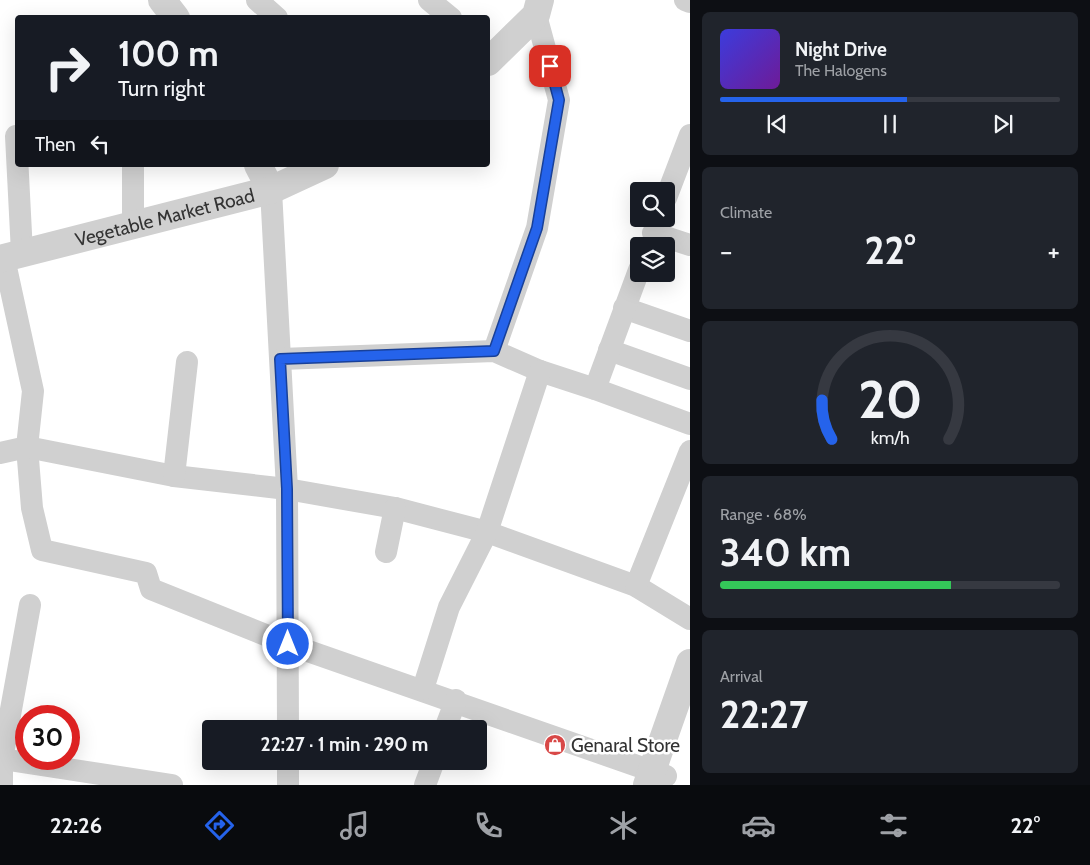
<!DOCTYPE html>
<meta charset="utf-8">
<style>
:root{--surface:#171b24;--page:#20242c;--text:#f1f3f6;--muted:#9ea1a6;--line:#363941;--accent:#2563eb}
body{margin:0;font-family:Cabin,sans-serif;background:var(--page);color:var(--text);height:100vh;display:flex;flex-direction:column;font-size:19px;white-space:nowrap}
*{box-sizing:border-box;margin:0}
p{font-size:16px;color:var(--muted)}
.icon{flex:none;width:28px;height:28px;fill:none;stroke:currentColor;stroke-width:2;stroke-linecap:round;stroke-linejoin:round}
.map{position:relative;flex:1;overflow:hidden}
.panel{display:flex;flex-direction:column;gap:12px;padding:12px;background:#0d0f14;width:400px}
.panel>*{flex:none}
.banner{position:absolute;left:15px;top:15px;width:475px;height:152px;border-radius:5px;box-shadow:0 5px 20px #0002;background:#171b24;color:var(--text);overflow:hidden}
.controls{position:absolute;left:630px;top:182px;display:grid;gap:10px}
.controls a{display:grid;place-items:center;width:45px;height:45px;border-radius:5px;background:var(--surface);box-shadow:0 5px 20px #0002;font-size:25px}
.speed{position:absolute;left:15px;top:705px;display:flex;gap:10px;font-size:25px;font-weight:700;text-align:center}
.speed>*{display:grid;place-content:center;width:65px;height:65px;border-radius:50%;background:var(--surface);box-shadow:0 5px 20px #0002;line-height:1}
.speed .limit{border:8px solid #d22;background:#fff;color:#111}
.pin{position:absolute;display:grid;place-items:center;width:42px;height:42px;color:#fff;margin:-21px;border-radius:10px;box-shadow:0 2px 8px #0006}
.me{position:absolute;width:55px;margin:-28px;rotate:0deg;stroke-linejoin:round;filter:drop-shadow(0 0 4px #0008)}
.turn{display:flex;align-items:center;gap:18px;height:105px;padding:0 20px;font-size:22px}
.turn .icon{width:65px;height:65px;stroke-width:2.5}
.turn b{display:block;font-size:35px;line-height:42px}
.then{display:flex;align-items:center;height:48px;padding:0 20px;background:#0003;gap:10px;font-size:19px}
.big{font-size:38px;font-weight:700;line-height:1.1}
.panel .tile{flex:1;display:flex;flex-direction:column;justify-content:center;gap:8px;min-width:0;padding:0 18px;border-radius:8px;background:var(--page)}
.panel .dial{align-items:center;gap:0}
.dial svg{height:130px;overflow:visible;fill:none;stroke:var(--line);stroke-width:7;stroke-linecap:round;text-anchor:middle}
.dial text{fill:var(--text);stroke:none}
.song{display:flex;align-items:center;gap:15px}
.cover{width:60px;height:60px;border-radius:8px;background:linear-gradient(135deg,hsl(240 70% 55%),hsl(280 70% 35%))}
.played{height:5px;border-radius:2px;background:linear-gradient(90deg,var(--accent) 55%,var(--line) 55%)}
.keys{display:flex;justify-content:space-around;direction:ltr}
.heat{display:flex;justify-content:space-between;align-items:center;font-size:28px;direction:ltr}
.charge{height:8px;border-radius:4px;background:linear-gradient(90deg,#34c759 68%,var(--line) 0)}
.trip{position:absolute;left:202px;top:720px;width:285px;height:50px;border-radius:5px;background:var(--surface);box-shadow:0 5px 20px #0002;font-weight:700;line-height:50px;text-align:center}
.dock{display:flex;height:80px;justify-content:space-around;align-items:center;background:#090b0e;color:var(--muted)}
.dock .icon{width:35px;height:35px}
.dock .active{color:var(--accent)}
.dock b{font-size:22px;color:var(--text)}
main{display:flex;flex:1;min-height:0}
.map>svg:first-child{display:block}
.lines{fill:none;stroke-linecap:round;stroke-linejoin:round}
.minor{stroke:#d0d0d0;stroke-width:22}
.tertiary{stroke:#d0d0d0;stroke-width:28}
.route-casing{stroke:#184099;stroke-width:12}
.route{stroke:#2563eb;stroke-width:9}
.labels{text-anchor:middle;stroke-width:5;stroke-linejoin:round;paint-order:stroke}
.street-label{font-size:19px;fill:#333;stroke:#fff}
.poi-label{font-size:19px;fill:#333;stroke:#fff;text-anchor:start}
</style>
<main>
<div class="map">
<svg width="690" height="785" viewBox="0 0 690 785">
<rect width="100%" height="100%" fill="#fff"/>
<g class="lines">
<g class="minor">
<polyline points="257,0 277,18"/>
<polyline points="429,0 451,18"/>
<polyline points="685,0 690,2"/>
<polyline points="16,136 22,253"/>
<polyline points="133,165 133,225"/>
<polyline points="271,190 287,489 288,729"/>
<polyline points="666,198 690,135"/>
<polyline points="653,233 690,245"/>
<polyline points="4,258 33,391 27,447 32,508 42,550 146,573 151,589 288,644 666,776"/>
<polyline points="624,308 690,331"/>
<polyline points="609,350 690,379"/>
<polyline points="494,351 537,228 559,100 536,15"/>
<polyline points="281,359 494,351 540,371 595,389 690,424"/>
<polyline points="595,389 639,270"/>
<polyline points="0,453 27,447 174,476 287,489 395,508 487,532 636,586 690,619"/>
<polyline points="174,476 187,362"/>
<polyline points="386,552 395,508"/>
<polyline points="636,586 690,451"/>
<polyline points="423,689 449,607 487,532 540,371"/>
<polyline points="445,729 456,700"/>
<polyline points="2,759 172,785"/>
<polyline points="2,785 2,759 30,605"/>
<polyline points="288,785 288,761"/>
<polyline points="425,785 434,761"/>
</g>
<g class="tertiary">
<polyline points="162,0 176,18"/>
<polyline points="488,62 536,15 540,0"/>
<polyline points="258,165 271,190"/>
<path id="s1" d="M 0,259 L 271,190 L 325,165"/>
<polyline points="647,785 690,663"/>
</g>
</g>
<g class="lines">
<g class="route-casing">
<polyline id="route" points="288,644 287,489 280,359 494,351 537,228 559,100 550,66"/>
</g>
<use href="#route" class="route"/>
</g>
<defs>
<g id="shop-disc" transform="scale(1.125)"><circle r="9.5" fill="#d84847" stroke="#fff"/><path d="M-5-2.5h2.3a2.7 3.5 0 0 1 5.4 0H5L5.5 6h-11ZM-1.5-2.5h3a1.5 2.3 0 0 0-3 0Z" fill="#fff"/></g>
</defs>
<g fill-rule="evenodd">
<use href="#shop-disc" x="555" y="745"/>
</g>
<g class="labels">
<g class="street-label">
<text dy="7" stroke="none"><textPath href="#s1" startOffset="170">Vegetable Market Road</textPath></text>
</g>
<g class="poi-label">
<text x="571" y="752">Genaral Store</text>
</g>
</g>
</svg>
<div class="controls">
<a><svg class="icon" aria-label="search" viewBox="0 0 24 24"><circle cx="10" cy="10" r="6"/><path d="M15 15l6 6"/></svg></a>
<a><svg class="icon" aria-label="layers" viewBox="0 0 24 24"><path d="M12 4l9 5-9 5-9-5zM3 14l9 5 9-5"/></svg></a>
</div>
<div class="speed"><div class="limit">30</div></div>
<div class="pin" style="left:550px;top:66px;background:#d93025"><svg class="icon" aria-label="arrive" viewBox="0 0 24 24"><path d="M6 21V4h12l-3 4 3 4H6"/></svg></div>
<svg class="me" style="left:288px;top:644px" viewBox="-20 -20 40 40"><circle r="17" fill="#2563eb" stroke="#fff" stroke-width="3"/><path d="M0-11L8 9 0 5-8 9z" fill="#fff"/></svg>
<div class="trip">22:27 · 1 min · 290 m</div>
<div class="banner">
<div class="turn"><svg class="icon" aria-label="right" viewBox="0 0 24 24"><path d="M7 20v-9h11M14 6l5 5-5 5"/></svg><div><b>100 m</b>Turn right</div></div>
<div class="then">Then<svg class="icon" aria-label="left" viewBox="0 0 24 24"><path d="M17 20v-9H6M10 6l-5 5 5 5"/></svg></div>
</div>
</div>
<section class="panel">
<div class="tile">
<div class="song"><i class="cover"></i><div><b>Night Drive</b><p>The Halogens</p></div></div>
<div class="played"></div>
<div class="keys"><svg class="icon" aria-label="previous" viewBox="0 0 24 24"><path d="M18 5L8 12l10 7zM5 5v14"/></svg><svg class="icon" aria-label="pause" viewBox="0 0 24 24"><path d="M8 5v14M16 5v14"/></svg><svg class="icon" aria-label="next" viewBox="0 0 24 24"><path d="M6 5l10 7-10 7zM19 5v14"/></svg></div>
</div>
<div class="tile"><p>Climate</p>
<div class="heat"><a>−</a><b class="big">22°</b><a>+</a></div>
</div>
<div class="tile dial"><svg viewBox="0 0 100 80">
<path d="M14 69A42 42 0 1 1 86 69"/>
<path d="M14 69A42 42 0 0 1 8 45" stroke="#2563eb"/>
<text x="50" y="56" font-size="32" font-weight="700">20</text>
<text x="50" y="72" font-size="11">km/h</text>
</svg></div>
<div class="tile"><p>Range · 68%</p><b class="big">340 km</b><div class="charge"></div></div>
<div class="tile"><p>Arrival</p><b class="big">22:27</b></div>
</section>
</main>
<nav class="dock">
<b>22:26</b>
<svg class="icon active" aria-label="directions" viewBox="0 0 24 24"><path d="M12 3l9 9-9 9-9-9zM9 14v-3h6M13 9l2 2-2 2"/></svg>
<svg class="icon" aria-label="music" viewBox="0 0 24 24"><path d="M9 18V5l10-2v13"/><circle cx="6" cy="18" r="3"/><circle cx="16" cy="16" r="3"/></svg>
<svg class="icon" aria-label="phone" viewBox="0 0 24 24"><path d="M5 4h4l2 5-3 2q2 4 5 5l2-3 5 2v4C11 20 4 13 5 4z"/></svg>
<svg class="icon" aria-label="climate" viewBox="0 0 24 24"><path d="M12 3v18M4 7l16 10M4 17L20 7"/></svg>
<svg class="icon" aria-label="car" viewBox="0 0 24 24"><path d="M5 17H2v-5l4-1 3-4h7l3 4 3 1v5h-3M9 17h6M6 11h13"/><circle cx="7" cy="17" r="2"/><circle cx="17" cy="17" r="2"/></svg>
<svg class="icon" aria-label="filters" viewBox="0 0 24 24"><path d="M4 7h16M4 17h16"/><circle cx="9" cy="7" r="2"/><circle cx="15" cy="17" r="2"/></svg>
<b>22°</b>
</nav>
